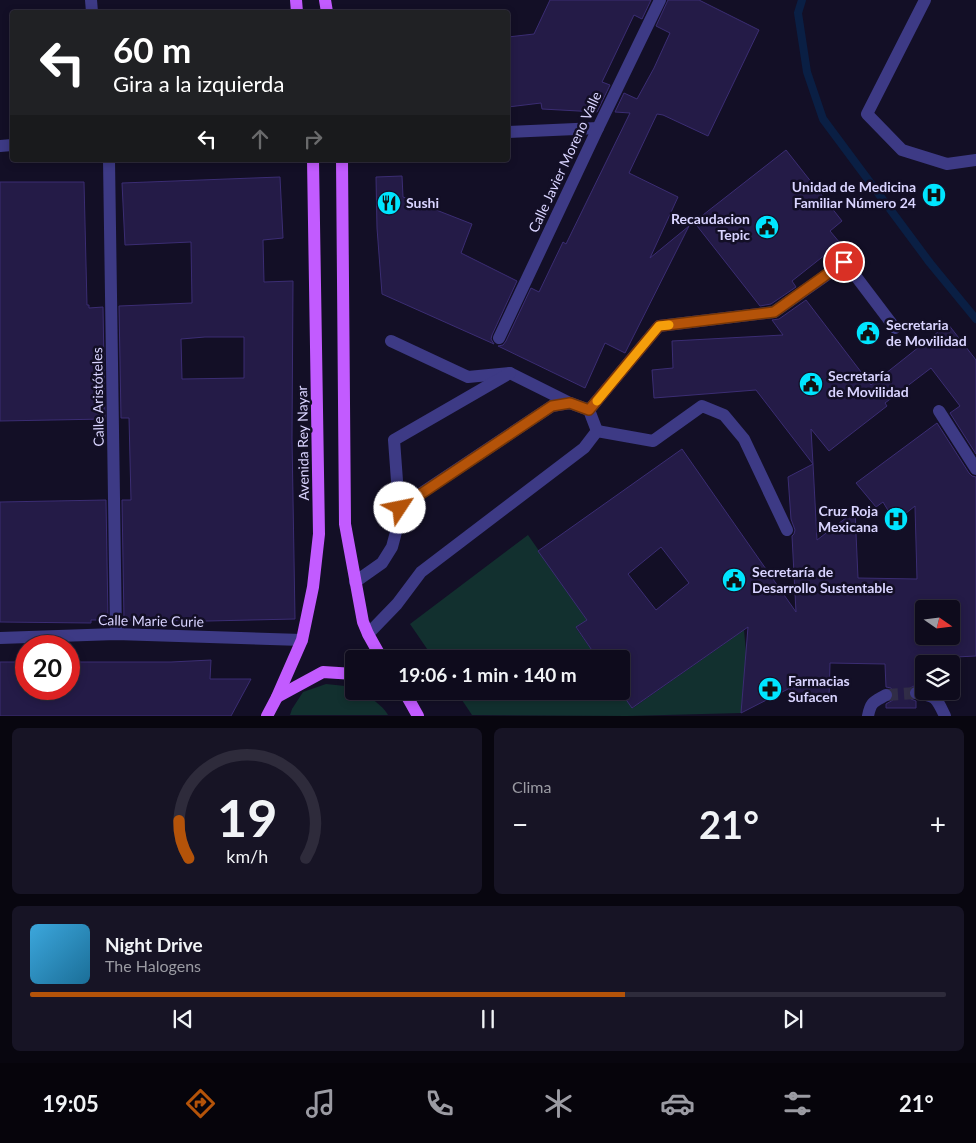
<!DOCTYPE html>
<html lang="es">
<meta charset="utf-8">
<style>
:root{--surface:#0e0b1c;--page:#171425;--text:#f1f3f6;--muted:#9b9ba3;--line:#2e2b3b;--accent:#b45309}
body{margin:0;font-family:Lato,sans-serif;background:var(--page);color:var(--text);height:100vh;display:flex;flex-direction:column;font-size:19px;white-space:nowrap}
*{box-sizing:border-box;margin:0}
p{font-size:16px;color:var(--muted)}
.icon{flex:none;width:28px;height:28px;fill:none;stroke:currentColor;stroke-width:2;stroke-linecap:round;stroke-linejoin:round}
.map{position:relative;height:716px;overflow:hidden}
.drawer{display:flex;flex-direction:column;gap:12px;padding:12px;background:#08060f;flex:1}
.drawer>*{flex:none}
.hud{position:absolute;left:10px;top:10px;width:500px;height:152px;border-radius:5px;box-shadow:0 2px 8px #0003,0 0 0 1px var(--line);background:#202124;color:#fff;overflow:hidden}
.needle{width:32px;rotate:104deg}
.fabs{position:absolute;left:915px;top:600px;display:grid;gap:10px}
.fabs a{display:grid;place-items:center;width:45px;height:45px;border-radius:5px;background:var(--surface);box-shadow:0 2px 8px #0003,0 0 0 1px var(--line);font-size:25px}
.speed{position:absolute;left:15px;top:635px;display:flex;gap:10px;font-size:25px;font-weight:700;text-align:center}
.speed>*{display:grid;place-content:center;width:65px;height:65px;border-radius:50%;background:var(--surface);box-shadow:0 2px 8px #0003,0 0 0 1px var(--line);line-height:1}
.speed .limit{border:8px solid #d22;background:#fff;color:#111}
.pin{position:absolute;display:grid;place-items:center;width:42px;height:42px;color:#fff;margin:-21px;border:2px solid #fff;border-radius:50%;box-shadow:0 1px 5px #0007}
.me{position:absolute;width:55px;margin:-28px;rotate:56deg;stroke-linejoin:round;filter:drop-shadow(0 0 4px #0008)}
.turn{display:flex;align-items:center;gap:18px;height:105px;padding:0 20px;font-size:22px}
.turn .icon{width:65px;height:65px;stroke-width:2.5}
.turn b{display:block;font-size:35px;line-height:42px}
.lanes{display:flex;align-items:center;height:48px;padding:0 20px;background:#0003;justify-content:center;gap:25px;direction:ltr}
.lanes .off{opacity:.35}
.big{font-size:38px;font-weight:700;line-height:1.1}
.drawer .widget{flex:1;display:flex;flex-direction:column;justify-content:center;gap:8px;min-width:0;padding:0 18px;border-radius:8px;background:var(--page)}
.drawer .dial{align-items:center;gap:0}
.dial svg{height:130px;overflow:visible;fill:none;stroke:var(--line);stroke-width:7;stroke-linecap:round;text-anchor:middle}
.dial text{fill:var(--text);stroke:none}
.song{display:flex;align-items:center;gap:15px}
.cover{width:60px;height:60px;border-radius:8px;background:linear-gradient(135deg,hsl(200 70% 55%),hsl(200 70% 35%))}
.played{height:5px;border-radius:2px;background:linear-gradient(90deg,var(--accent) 65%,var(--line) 65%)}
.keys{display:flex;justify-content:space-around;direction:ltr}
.heat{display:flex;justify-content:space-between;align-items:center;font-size:28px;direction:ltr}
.drawer .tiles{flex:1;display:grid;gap:12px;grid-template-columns:1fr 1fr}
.widget:last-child{grid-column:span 2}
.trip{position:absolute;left:345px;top:650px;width:285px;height:50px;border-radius:5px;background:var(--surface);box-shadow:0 2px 8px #0003,0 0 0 1px var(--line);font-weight:700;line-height:50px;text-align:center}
.tabs{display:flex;height:80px;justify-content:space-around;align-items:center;background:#06040b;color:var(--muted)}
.tabs .icon{width:35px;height:35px}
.tabs .on{color:var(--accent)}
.tabs b{font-size:22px;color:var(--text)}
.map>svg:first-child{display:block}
.green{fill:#12302f}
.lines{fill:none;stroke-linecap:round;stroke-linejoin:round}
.stream{stroke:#0a1f44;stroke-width:8}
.building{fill:#241b47;stroke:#3b2d73;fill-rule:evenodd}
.minor-tunnel{stroke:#312d47;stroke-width:12;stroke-dasharray:12 6;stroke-linecap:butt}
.minor{stroke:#3d3a85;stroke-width:12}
.major{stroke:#c25bff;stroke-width:12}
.route-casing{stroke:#753606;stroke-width:12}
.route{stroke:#b45309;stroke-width:9}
.slow{stroke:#f59e0b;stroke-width:9}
.labels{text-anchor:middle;stroke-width:5;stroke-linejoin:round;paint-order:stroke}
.street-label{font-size:14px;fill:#d9d4ff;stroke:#130f26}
.poi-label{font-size:14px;font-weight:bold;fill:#d9d4ff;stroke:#130f26;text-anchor:start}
</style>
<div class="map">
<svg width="976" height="716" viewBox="0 0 976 716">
<rect width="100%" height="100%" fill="#130f26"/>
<g class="green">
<polygon points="528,535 587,620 576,628 598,659 434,659 410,624"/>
<polygon points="744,630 746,652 741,713 627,716 472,715 456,691 620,691 633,708"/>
<path d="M 326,684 L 345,686 L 354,690 L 354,691 C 364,692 384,706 388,715 L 290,715 L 292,709 L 303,692 Z"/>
</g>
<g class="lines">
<polyline class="stream" points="802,0 798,13 807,72 823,119 930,263 976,319"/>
</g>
<g class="building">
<polygon points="550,0 651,0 642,19 634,15 602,82 610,85 597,112 542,109 541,103 508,107 508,37 534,34"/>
<polygon points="668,0 699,0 759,30 708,136 663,115 657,114 629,173 678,197 650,258 689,226 625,353 605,343 585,388 498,346 503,345 506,341 531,288 539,292 563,242 566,244 587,201 630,113 615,112 624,93 637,99 654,68 670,33 656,26"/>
<polygon points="786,150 842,221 830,231 840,243 792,281 796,287 771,304 760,306 694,222"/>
<polygon points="402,176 403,197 472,224 461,253 517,281 492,335 491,339 494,344 382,294 377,228 376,177"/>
<path d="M 280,177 L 283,238 L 263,240 L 264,282 L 293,281 L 292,438 L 295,619 L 208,621 L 124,620 L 122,500 L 131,500 L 129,418 L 121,418 L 119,306 L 192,303 L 191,242 L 125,245 L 122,183 ZM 205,337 L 244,337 L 244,378 L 182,379 L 181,339 Z"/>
<polygon points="0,182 84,182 87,305 89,305 89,308 103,307 105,419 0,421"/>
<polygon points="806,300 871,385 948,324 976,360 976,454 950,413 960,406 931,368 885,403 887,406 829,451 811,429 813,464 756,390 654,398 652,370 673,368 672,341 783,335 772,320 779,319"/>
<path d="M 937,423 L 969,473 L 972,476 L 976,477 L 976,656 L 915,659 L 916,685 L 910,688 L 908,692 L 911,699 L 916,701 L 916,708 L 886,708 L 886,704 L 893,700 L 894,695 L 891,688 L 886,687 L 885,664 L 830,663 L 829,699 L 790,700 L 790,688 L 741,713 L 748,627 L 632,708 L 620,691 L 621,659 L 598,659 L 576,627 L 587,620 L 538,551 L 682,449 L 796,612 L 792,536 L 794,534 L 795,530 L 791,519 L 788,477 L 813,464 L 817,540 L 855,511 L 858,578 L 917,579 L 915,506 L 895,522 L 883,502 L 876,507 L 856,483 ZM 661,547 L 689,583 L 656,610 L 628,574 ZM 924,609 L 951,609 L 951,636 L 924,636 Z"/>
<polygon points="106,500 108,620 91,620 91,623 0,622 0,502"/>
<polygon points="211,660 210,679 251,679 231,716 0,716 0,662 26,662 26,689 69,689 69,662 171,662"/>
</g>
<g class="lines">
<polyline class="minor-tunnel" points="886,695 916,693"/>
<g class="minor">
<polyline points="91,0 92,12"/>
<polyline points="925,0 867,114 902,150 947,164 976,160"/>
<polyline points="508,132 598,128"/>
<polyline points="0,146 12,145"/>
<polyline points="109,160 116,634"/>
<polyline points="499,338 598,128 660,0"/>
<polyline points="391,341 468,377 510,373 570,403"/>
<polyline points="589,410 659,326 774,312 845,262 895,328"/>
<polyline points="939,411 976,469"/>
<polyline points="597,431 653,441 702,406 724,415 744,439 787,530"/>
<polyline points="399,508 394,440 510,373"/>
<polyline points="355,582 382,563 392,547 396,532 394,518 399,508 552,406 570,403 589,410 597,431 584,448 421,572 397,604 368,634"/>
<polyline points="0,638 116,634 302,640"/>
<path d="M 916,693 C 936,696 936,697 945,716"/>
<path d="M 868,716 C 871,701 874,702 886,695"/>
</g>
<g class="major">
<polyline points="296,0 297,12"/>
<polyline points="325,0 327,12"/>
<polyline points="342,160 345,524 363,622 368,634 382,659"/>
<polyline points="404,691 418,716"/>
<polyline points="277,697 323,672 354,674"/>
<polyline points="267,716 277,697 302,640 313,587 319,534 313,160"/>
</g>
</g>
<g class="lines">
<g class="route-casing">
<polyline id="route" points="400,508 552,406 570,403 589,410 659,326 774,312 844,262"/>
</g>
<use href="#route" class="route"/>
<polyline class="slow" points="597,401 659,326 669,325"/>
</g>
<defs>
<g id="hospital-disc" transform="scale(1.25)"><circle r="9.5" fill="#00e5ff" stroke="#130f26"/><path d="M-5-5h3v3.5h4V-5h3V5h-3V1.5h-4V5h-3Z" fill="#111"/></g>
<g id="restaurant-disc" transform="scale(1.25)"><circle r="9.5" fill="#00e5ff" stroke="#130f26"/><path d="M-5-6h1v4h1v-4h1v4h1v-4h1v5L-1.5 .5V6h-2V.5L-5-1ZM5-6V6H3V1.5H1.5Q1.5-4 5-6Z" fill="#111"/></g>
<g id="civic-disc" transform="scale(1.25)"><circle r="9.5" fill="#00e5ff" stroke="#130f26"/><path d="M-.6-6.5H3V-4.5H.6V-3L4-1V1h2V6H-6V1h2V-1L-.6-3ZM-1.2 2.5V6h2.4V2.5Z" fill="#111"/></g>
<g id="pharmacy-disc" transform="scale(1.25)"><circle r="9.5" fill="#00e5ff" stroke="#130f26"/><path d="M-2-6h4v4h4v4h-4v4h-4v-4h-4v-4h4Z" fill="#111"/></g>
</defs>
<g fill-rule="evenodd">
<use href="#hospital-disc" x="934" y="195"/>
<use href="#restaurant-disc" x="389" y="203"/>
<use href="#civic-disc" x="767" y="227"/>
<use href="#civic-disc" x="868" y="333"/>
<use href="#civic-disc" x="811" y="384"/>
<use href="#hospital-disc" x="896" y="519"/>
<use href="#civic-disc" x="734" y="580"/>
<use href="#pharmacy-disc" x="770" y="689"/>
</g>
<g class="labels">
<g class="street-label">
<text transform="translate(565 162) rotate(-65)" y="5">Calle Javier Moreno Valle</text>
<text transform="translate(98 397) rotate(-91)" y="5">Calle Aristóteles</text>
<text transform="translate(303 443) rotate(-91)" y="5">Avenida Rey Nayar</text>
<text transform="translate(151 621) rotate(1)" y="5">Calle Marie Curie</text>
</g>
<g class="poi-label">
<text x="916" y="192" text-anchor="end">Unidad de Medicina<tspan x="916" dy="16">Familiar Número 24</tspan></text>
<text x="406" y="208">Sushi</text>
<text x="750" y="224" text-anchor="end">Recaudacion<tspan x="750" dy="16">Tepic</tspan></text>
<text x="886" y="330">Secretaria<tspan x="886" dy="16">de Movilidad</tspan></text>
<text x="828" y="381">Secretaría<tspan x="828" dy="16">de Movilidad</tspan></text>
<text x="878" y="516" text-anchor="end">Cruz Roja<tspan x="878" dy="16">Mexicana</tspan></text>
<text x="752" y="577">Secretaría de<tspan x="752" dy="16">Desarrollo Sustentable</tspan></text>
<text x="788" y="686">Farmacias<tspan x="788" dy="16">Sufacen</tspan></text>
</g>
</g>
</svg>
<div class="fabs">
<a><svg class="needle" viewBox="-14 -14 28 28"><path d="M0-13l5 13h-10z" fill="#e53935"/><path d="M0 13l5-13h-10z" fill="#9b9ba3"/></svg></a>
<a><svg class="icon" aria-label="layers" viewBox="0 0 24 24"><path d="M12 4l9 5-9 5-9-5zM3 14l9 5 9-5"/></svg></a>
</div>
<div class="speed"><div class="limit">20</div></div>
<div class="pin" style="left:844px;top:262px;background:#d93025"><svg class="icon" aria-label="arrive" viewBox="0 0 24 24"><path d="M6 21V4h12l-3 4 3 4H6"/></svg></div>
<svg class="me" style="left:400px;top:508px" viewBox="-20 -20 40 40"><circle r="19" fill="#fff"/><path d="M0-13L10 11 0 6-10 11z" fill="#b45309"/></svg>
<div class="trip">19:06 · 1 min · 140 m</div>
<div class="hud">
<div class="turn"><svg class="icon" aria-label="left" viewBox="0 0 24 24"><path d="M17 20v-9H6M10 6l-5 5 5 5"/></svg><div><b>60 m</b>Gira a la izquierda</div></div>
<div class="lanes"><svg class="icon" aria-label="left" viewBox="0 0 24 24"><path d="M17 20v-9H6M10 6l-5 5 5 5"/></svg><svg class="icon off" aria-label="ahead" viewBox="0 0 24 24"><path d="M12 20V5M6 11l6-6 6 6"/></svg><svg class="icon off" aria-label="right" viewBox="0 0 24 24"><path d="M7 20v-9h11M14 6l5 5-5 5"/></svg></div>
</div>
</div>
<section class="drawer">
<div class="tiles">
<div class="widget dial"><svg viewBox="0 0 100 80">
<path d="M14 69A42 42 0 1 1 86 69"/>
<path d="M14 69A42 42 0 0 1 8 46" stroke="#b45309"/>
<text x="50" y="56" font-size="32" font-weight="700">19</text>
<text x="50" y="72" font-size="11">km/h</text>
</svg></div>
<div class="widget"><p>Clima</p>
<div class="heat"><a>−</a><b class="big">21°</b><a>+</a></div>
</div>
<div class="widget">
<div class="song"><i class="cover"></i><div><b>Night Drive</b><p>The Halogens</p></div></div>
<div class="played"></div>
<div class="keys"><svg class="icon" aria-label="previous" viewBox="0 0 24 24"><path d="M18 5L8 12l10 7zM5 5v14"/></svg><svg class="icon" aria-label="pause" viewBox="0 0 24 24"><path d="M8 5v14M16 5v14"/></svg><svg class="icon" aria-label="next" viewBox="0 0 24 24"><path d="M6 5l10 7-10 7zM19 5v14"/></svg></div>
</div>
</div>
</section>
<nav class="tabs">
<b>19:05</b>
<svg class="icon on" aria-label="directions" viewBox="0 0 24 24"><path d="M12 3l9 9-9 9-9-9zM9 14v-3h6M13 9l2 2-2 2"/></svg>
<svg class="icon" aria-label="music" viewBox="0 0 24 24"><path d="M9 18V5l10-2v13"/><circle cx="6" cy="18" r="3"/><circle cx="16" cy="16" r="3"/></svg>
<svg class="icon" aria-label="phone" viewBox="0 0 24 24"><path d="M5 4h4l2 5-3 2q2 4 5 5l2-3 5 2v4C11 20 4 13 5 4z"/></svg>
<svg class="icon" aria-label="climate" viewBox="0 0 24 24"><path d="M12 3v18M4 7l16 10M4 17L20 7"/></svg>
<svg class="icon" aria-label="car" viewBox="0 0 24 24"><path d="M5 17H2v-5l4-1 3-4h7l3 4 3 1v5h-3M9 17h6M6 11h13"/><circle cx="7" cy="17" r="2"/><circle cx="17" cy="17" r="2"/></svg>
<svg class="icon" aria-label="filters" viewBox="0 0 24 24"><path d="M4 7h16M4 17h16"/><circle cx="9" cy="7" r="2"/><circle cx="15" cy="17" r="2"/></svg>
<b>21°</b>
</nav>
